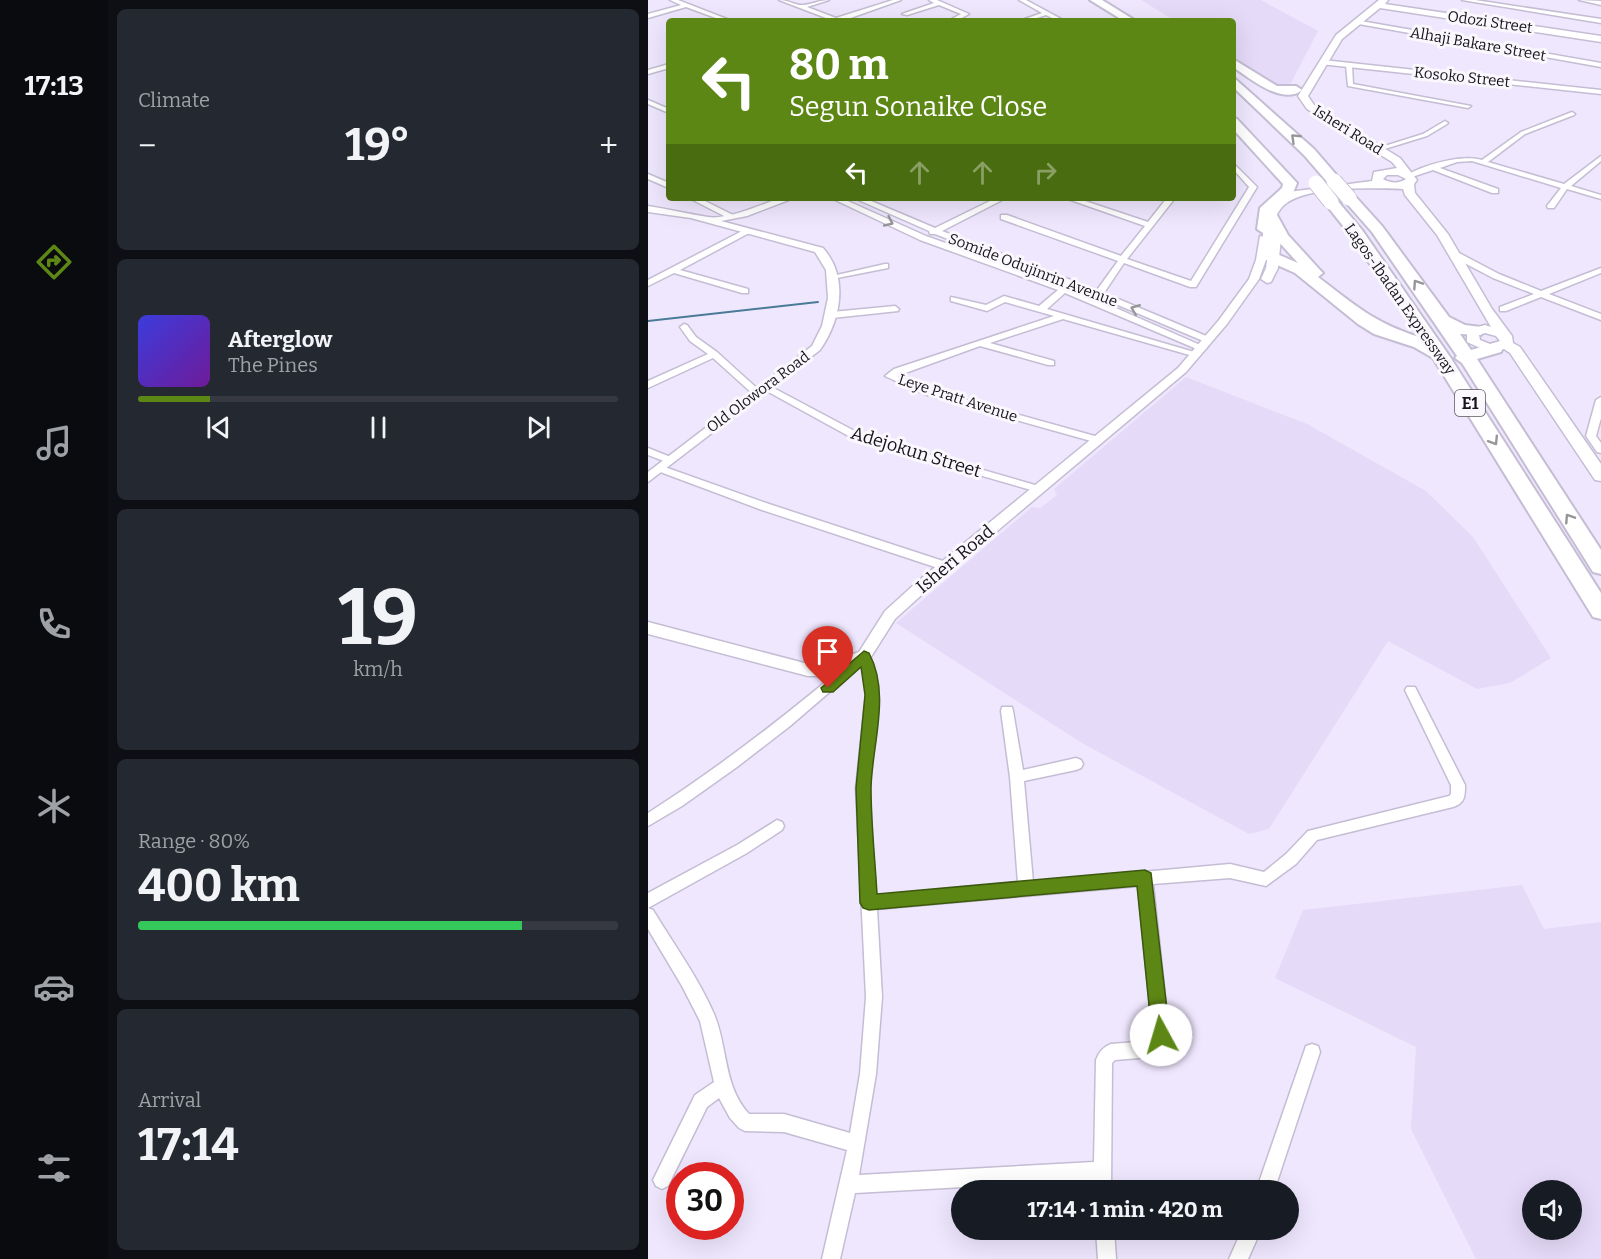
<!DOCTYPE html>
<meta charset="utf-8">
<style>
:root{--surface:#171b24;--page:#242831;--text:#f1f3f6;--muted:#9ea1a6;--line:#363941;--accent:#5d8714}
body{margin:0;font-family:Bitter,serif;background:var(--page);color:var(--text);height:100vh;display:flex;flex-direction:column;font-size:22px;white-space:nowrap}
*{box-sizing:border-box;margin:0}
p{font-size:20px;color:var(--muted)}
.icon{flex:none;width:33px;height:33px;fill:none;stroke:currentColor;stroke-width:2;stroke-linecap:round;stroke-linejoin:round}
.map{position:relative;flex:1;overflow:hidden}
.side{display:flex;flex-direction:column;gap:9px;padding:9px;background:#0d0f14;width:540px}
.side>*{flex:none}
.banner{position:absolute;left:18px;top:18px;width:570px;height:183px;border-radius:6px;box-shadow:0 6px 24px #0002;background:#5d8714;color:#fff;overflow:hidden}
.controls{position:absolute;left:874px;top:1180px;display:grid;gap:12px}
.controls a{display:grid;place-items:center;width:60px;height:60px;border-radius:50%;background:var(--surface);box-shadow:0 6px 24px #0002;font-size:30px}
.speed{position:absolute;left:18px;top:1162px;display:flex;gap:12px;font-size:30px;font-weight:700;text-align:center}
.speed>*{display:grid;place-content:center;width:78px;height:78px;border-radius:50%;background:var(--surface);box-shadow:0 6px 24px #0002;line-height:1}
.speed .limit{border:9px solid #d22;background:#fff;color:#111}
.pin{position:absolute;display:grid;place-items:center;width:51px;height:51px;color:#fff;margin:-62px -26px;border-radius:50% 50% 50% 0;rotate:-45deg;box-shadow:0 0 6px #0007}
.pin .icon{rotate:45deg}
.me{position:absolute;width:66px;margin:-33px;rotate:354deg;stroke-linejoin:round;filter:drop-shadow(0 0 4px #0008)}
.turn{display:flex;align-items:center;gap:21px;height:126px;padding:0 24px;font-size:27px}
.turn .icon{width:78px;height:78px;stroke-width:2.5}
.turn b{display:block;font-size:42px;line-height:51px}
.lanes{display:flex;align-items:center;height:57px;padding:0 24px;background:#0003;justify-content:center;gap:30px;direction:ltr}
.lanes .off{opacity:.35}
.big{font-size:45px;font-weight:700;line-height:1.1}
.side .card{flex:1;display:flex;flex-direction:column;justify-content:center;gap:9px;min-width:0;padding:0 21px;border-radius:9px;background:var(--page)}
.side .dial{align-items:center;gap:0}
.dial b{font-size:78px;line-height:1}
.song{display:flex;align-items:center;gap:18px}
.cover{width:72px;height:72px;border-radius:9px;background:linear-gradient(135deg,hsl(240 70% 55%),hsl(280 70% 35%))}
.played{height:6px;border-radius:3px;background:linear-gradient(90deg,var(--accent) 15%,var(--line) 15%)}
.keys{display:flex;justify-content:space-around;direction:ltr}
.heat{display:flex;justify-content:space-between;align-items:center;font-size:33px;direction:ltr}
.charge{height:9px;border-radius:4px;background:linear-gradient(90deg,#34c759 80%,var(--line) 0)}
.trip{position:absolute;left:303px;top:1180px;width:348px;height:60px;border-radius:30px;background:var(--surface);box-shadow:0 6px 24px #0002;font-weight:700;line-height:60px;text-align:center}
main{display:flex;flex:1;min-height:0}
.tab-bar{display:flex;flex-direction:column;width:108px;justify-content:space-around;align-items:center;background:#090b0e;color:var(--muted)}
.tab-bar .icon{width:42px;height:42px}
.tab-bar .selected{color:var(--accent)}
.tab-bar b{font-size:27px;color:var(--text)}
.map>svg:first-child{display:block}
.built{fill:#e5daf8;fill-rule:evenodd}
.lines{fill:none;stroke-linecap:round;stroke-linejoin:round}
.stream{stroke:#497b97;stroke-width:2}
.minor-casing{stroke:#c4bdd3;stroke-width:3}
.tertiary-casing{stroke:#c4bdd3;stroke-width:3}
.secondary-casing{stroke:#c4bdd3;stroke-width:3}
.motorway-casing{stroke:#c4bdd3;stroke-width:4}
.minor{fill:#fff;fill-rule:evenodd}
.tertiary{fill:#fff;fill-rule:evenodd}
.secondary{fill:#fff;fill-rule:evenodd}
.motorway{fill:#fff;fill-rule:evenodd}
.motorway-bridge-casing{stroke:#c4bdd3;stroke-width:17;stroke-linecap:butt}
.motorway-bridge{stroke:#fff;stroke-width:15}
.oneway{stroke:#969598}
.route{fill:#5d8714;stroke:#3c580d;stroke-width:1.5}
.labels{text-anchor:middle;stroke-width:6;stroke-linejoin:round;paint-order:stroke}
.far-street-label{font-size:15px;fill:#16131a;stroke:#faf8fd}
.shield{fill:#faf8fd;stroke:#5a585e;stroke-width:1.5}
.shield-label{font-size:16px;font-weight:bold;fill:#16131a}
.street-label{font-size:18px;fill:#16131a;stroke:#faf8fd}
</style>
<main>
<nav class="tab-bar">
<b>17:13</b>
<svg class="icon selected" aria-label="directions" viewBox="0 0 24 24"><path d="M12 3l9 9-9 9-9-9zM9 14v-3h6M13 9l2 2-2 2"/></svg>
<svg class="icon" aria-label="music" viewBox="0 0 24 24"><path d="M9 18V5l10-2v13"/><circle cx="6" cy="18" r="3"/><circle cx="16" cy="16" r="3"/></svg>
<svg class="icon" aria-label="phone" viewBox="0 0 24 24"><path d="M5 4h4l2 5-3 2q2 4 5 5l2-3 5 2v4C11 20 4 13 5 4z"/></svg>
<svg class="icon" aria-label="climate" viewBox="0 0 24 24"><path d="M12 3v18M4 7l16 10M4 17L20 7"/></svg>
<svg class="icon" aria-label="car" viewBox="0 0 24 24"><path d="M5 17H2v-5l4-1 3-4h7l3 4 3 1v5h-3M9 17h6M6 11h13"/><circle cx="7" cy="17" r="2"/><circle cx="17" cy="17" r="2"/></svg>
<svg class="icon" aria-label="filters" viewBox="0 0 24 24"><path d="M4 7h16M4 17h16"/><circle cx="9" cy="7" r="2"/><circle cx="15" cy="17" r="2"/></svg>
</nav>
<section class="side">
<div class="card"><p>Climate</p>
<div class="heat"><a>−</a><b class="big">19°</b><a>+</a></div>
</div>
<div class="card">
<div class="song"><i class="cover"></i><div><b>Afterglow</b><p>The Pines</p></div></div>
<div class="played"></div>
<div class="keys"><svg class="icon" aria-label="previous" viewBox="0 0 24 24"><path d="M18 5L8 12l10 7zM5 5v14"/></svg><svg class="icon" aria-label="pause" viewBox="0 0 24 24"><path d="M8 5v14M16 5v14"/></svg><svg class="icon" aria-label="next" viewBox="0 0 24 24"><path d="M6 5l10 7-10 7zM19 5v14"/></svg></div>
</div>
<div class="card dial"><b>19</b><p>km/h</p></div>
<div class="card"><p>Range · 80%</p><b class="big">400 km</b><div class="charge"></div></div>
<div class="card"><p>Arrival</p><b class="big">17:14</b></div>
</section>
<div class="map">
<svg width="953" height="1259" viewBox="0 0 953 1259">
<rect width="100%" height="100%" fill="#efe7fe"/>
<g class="built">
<polygon points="493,0 613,0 670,31 643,83 632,87 585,57 585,21 527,21"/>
<polygon points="538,377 659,424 778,491 825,537 903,658 862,683 829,689 740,641 621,829 601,834 434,743 248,623 384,507 392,508 409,495 406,489"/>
<path d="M 874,885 L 896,929 L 953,922 L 953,1259 L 828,1259 L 763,1129 L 768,1047 L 627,978 L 655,910 ZM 885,1191 L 924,1191 L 924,1230 L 885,1230 Z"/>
</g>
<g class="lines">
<polyline class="stream" points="0,321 170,302"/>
<g class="minor-casing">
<g id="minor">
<polygon points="22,0 30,0 84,21 76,21 38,7 0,18 0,14 33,5"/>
<path d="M 131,0 C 140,0 148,6 156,5 C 165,4 172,0 181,0 L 159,7 L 188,18 L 245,0 L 253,0 L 194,21 L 186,21 Z"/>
<polygon points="281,0 289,0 321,14 308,21 300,21 313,14 291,5 259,15 254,14 286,3"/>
<polygon points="371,0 378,0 417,21 410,21 398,15 380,21 371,21 394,13"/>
<polygon points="814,0 827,0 953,19 953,23"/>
<polygon points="707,20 953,63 953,67 705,23"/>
<polygon points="701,63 704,65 705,84 823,106 820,108 700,86 698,65"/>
<polygon points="21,64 21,68 0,74 0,70"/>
<polygon points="0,100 21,109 21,113 0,104"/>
<path d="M 924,112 L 927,114 L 926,115 L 877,134 L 840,162 L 916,184 L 953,156 L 953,161 L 923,186 L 953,195 L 953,199 L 919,189 L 906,208 L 900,208 L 899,206 L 913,188 L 824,161 L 809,162 L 792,168 L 850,189 L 850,193 L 844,193 L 785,170 L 761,178 L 757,176 C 775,165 814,154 834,160 L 873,132 Z"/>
<polygon points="797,121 800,123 799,124 779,136 730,151 727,149 775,134"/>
<polygon points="585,163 609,187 548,287 542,287 476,263 456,293 563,338 563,342 560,343 470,305 287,234 282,234 281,231 206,198 216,198 287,228 348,198 358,198 294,231 449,290 470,261 353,219 353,215 359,215 473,256 497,226 417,198 428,198 500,222 519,198 527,198 479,259 543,281 601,187 585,169"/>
<polygon points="0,174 21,183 21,188 0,179"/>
<polygon points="41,198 51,198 89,217 82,219"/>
<polygon points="183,198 193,198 278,236 420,287 559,348 554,351 551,350 417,293 399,309 553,354 551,356 545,356 415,319 342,343 406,361 406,365 400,365 332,346 249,376 282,390 454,438 455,440 450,443 276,394 237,376 246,369 406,316 357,302 339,311 303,301 303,297 338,305 356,296 391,306 410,290 272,240"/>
<polygon points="96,230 103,232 32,270 100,289 100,293 94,293 26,273 0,286 0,280"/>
<polygon points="805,253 811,253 851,274 893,291 953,268 953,273 901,294 953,314 953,320 893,297 858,311 852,311 852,307 886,294 845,278 805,257"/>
<polygon points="237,264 240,264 240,268 184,279 180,277"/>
<polygon points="247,306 251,309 250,311 184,318 180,315 184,312"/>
<polygon points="36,324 39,325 48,337 69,352 112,391 112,395 106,395 65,358 0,388 0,381 60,354 42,341 32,327"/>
<polygon points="118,384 214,435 394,487 395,489 390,492 206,439 115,389 115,385"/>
<polygon points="953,397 953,418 948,436 953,443 953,453 949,452 938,436 948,400"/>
<polygon points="0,448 25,458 26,460 21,463 0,455"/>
<polygon points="11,465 121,504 301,563 303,566 301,569 293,569 114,510 7,470 6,468"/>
<path d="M 216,651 L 220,653 C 242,695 222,745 222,789 C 222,825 226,860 228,896 L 370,883 L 362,777 L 353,711 L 354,707 L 364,707 L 365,711 L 375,770 L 428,758 L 433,760 L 435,764 L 433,768 L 428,770 L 376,781 L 385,882 L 582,864 L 616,872 L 638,854 L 660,831 L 801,796 L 803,794 L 803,785 L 757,690 L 759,687 L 767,687 L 817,785 C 817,796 817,803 805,807 L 669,840 L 648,864 L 618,886 L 582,878 L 505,884 L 521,1035 L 514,1053 L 503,1057 L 467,1060 L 464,1063 L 463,1191 L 445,1191 L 445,1180 L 207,1193 L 192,1259 L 174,1259 L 199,1150 L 136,1132 L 97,1131 L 91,1128 L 82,1118 L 71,1098 L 59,1107 L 20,1186 L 14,1189 L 8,1186 L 5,1180 L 8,1174 L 47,1095 L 66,1082 L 52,1021 L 34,986 L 0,929 L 0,908 L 5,910 C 26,945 50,977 66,1014 C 80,1047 75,1086 101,1114 L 136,1114 L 202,1133 L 212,1074 L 218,997 L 208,788 L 218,695 L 217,675 L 213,665 L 142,726 L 89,767 L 34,806 L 0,826 L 0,813 C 75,765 144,711 212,653 ZM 490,886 L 505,1035 L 502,1041 L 463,1044 C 455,1047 451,1052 448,1060 L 446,1162 L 211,1175 L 228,1074 L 234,997 L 229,909 Z"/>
<polygon points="129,820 134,822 136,826 134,830 99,853 0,908 0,893 89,845"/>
<polygon points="664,1044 670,1046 672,1052 626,1191 608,1191 656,1052 658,1046"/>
<polygon points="448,1230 466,1230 468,1259 450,1259"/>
<polygon points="594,1230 613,1230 600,1259 581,1259"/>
</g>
</g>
<g class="tertiary-casing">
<g id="tertiary">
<polygon points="931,0 953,1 953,5"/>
<polygon points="675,60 953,90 953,94 672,64"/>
<path d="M 132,198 L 146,198 L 99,216 L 73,221 L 175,248 C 201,277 193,320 172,350 L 0,482 L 0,472 L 164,346 L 174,326 L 180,298 L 178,270 L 167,252 L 43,218 L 0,212 L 0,206 C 20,209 40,214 60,217 C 79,220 113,205 132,198 Z"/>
<polygon points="612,236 620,238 618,260 611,279 579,324 538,372 279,590 247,619 221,660 178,676 160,676 0,634 0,622 160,664 177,664 211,652 237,611 269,582 530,368 571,320 601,279 608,260"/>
</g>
</g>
<g class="secondary-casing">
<g id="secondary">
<path d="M 731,0 L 740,0 L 737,4 L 953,36 L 953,42 L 732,8 L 694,39 L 660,96 L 666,105 L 752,158 L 769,180 L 766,184 L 767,193 L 800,234 L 844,309 L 864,336 L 865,343 L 872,347 L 953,464 L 953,481 L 947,480 L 862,353 L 856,349 L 841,352 L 819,342 L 819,330 L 837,325 L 843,327 L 789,235 L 757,195 L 755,189 C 726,188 655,185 634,207 C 628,214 625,224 620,231 L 610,229 L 625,204 L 641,192 L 724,181 L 726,172 L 749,168 L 744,162 L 659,109 L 650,96 L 688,35 ZM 739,175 L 750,175 L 758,179 C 751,184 742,183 735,179 ZM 837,333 L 848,336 L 852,341 L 842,344 L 832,340 L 831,335 Z"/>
<polygon points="623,235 633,238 630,268 623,282 619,283 613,279 618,268"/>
</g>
</g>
<g class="motorway-casing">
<g id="motorway">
<polygon points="442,0 454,0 488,21 476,21"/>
<path d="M 585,59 L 629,86 L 648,86 L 654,90 C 635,106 601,78 585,67 Z"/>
<polygon points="585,77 666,149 691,178 691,184 681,184 656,155 585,87"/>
<path d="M 585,118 L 589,119 L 649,183 L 645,193 L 626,209 L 625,214 L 629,215 L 640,235 L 672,270 L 675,273 L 670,277 C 708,306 725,322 771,337 L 703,236 L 676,202 L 678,199 L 688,199 L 714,230 L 802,357 L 953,593 L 953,619 L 945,617 L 785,358 L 766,347 L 726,334 L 710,324 L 647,273 L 616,259 L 613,256 L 615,233 L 609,229 L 612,208 L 634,188 L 635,184 L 585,129 ZM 630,241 L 650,263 L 629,254 Z"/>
<polygon points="701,194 706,195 734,226 801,317 817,325 833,327 835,331 833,335 812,334 823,350 847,343 855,348 853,352 829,359 953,550 953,574 945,572 814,363 807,358 809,356 724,232 694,198"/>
</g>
</g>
<use href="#minor" class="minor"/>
<use href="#tertiary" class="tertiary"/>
<use href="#secondary" class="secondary"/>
<use href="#motorway" class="motorway"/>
<g class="motorway-bridge-casing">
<g id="motorway-bridge">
<polyline points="686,181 701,198"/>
<polyline points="668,183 683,202"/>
</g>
</g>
<use href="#motorway-bridge" class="motorway-bridge"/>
</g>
<defs><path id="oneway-chevron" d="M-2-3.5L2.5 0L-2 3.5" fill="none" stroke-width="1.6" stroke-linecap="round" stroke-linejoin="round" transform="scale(1.5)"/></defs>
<g class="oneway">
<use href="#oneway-chevron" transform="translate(647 138) rotate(-136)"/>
<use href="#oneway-chevron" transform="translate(241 222) rotate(25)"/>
<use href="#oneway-chevron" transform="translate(769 284) rotate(-124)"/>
<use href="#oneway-chevron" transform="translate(487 309) rotate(-158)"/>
<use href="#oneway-chevron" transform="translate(846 441) rotate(58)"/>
<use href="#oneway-chevron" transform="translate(921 518) rotate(-123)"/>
</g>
<path class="route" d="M 216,651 L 221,653 C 243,694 224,744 223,788 C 223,823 227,859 229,894 L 497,870 L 503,873 L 522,1035 L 519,1041 L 513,1044 L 506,1041 L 504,1035 L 489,886 L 221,910 L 215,908 L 212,903 L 208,788 L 217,695 L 213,667 L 185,692 L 175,692 L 173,688 Z"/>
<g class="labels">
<g class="far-street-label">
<text transform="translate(842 22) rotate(8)" y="5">Odozi Street</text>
<text transform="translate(830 44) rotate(10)" y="5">Alhaji Bakare Street</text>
<text transform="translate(814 77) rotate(6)" y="5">Kosoko Street</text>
<text transform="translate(700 130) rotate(32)" y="5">Isheri Road</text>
<text transform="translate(385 270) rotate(21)" y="5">Somide Odujinrin Avenue</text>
<text transform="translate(752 299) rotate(55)" y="5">Lagos-Ibadan Expressway</text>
<text transform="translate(110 392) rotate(-37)" y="5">Old Olowora Road</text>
<text transform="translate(310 398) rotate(18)" y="5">Leye Pratt Avenue</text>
</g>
<rect class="shield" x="807" y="390" width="30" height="26" rx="4.5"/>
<g class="shield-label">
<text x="822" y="409">E1</text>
</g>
<g class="street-label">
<text transform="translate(268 452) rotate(17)" y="6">Adejokun Street</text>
<text transform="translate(307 559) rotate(-40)" y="6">Isheri Road</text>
</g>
</g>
</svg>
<div class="controls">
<a><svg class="icon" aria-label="sound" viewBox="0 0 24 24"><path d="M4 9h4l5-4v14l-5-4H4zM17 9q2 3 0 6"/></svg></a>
</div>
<div class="speed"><div class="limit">30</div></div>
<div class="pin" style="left:180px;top:688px;background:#d93025"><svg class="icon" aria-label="arrive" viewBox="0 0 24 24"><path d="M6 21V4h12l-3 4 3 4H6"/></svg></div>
<svg class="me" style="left:513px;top:1035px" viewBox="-20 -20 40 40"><circle r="19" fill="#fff"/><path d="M0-13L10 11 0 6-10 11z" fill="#5d8714"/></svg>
<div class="trip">17:14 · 1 min · 420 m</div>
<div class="banner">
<div class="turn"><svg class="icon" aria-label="left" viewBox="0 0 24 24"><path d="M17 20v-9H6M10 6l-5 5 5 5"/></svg><div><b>80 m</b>Segun Sonaike Close</div></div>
<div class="lanes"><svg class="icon" aria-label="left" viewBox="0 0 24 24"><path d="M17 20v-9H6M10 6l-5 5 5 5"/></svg><svg class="icon off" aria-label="ahead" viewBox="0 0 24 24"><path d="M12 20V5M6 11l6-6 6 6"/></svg><svg class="icon off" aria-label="ahead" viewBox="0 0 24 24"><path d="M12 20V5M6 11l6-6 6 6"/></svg><svg class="icon off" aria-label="right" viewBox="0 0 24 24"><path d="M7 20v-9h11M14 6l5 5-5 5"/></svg></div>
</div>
</div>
</main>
